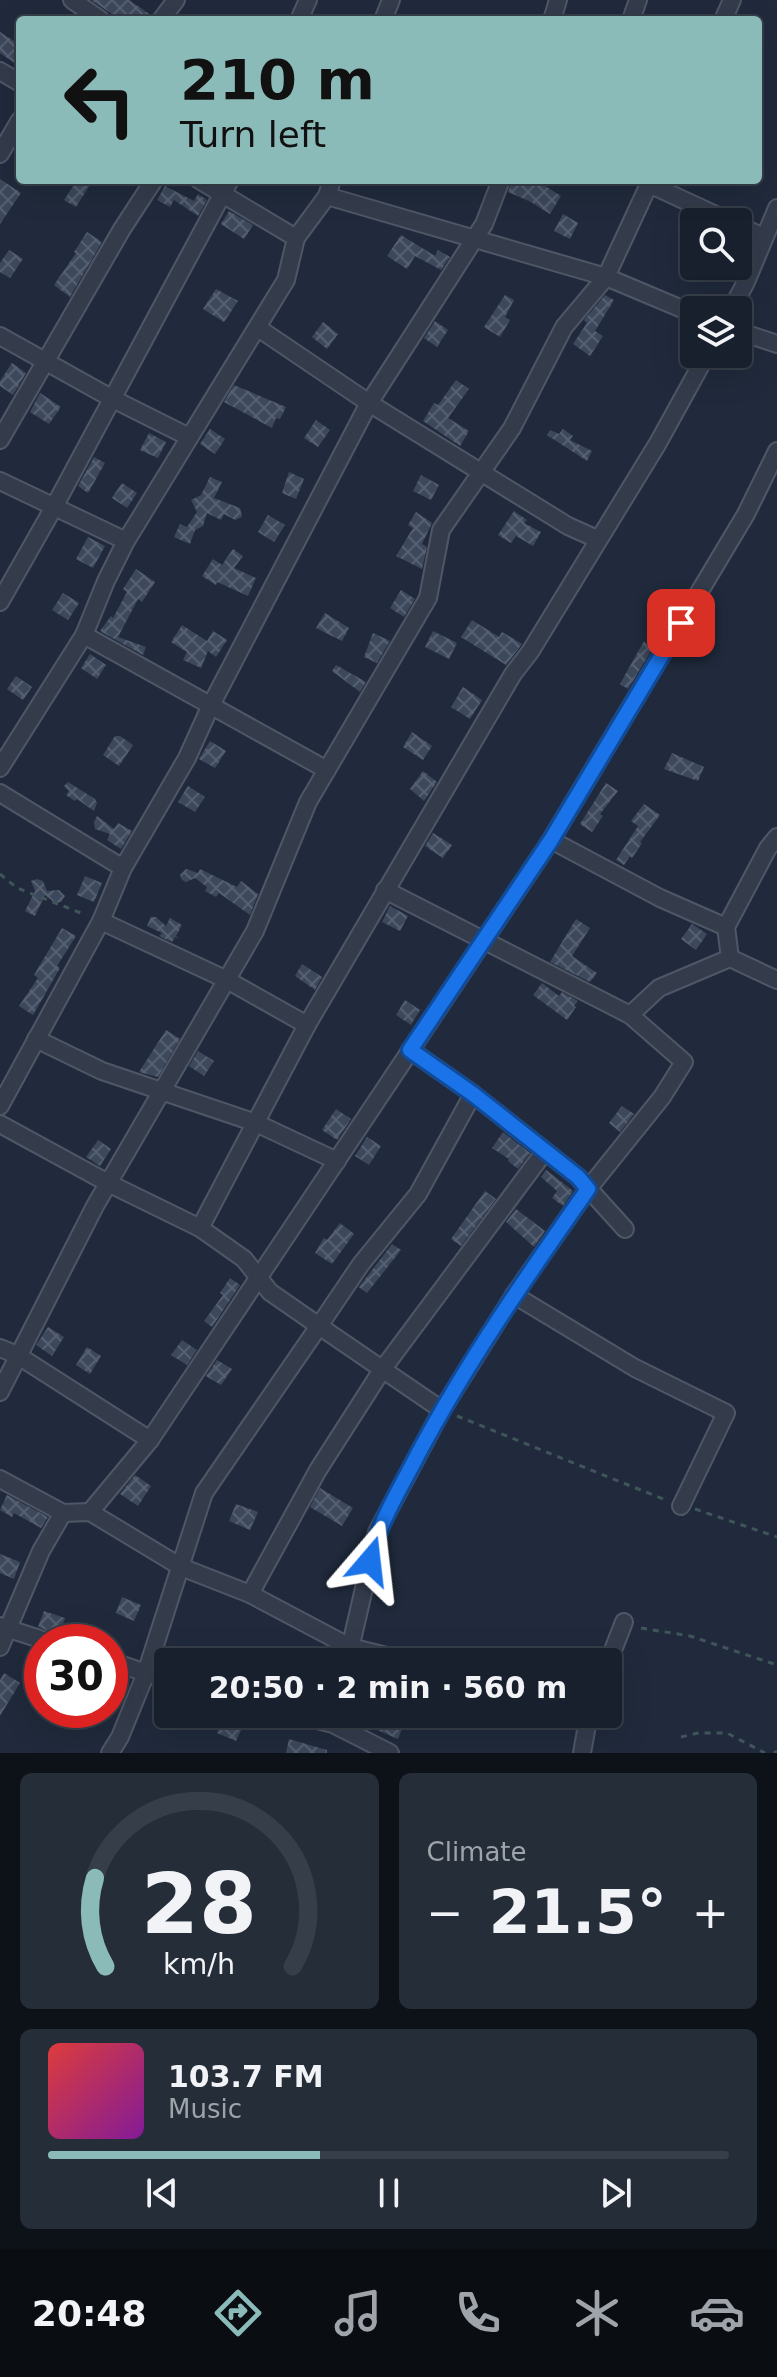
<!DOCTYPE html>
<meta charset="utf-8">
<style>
:root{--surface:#18202d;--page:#252d39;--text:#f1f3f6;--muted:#9fa3aa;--line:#363e49;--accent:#8bbbb9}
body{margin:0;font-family:"DejaVu Sans",sans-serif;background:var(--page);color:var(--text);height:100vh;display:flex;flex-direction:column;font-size:30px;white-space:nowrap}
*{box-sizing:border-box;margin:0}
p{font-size:26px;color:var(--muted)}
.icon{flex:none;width:44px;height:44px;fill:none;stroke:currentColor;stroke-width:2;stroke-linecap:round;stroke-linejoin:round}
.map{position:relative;height:1753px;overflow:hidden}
.panel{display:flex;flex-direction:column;gap:20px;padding:20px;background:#0d1219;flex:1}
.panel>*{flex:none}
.top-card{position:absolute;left:16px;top:16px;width:746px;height:168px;border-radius:8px;box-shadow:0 8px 32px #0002,0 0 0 2px var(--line);background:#8bbbb9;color:#111;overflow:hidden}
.fabs{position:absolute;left:680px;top:208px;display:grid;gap:16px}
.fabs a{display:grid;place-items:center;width:72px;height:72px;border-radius:8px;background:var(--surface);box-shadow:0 8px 32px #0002,0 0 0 2px var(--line);font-size:40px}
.speed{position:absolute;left:24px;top:1624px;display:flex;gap:16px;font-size:40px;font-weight:700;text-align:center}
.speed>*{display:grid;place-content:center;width:104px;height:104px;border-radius:50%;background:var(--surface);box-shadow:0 8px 32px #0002,0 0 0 2px var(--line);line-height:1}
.speed .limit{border:12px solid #d22;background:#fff;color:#111}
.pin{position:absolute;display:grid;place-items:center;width:68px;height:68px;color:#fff;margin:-34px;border-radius:16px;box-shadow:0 4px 12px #0006}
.me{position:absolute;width:88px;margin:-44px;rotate:17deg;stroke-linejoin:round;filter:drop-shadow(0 0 6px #0008)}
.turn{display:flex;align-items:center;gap:28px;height:168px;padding:0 32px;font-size:36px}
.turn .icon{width:104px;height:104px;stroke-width:2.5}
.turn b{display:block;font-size:56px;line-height:68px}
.big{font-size:60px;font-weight:700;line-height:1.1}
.panel .card{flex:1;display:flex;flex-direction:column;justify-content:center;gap:12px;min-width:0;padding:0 28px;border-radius:12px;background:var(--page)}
.panel .dial{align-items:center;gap:0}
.dial svg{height:208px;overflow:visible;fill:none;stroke:var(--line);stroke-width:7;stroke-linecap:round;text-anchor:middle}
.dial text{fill:var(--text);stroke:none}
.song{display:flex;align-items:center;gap:24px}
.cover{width:96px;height:96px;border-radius:12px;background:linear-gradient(135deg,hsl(0 70% 55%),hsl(290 70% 35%))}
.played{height:8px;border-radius:4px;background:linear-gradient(90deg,var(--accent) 40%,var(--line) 40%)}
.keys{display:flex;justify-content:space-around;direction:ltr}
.heat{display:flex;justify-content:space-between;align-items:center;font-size:44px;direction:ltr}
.panel .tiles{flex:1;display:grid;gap:20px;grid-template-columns:1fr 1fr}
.card:last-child{grid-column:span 2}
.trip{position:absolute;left:154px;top:1648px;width:468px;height:80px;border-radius:8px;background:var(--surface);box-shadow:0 8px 32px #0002,0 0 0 2px var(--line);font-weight:700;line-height:80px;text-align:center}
.tab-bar{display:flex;height:128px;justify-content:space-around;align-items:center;background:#0a0d12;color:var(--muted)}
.tab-bar .icon{width:56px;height:56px}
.tab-bar .on{color:var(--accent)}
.tab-bar b{font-size:36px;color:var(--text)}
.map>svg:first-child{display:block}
.building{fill:url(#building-cross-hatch)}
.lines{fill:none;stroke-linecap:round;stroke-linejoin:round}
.minor-casing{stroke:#4f5767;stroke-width:20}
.path{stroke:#40555a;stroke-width:3;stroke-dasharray:6 6;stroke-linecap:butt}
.minor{stroke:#343c4c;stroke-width:16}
.route-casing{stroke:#114b97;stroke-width:20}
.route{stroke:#1a73e8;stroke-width:14}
</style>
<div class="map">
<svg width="777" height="1753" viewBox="0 0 777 1753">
<defs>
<pattern id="building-cross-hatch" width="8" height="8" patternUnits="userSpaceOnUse" patternTransform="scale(2)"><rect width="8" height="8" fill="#3c485b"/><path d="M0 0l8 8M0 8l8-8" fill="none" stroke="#566071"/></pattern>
</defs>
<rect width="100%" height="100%" fill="#202a3c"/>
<g class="building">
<polygon points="91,0 129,0 151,15 150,20 121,20"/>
<polygon points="0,32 20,45 20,67 0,53"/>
<polygon points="0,179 21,193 0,224"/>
<polygon points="77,180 93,180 76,207 64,200"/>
<polygon points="512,180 536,180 561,196 550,214 531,202 508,192"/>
<polygon points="165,186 194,201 198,194 207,200 198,216 174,200 170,207 157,200"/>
<polygon points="229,211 253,225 244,239 221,224"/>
<polygon points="563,214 578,223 570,239 554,231"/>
<polygon points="87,232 102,242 70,297 54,285 76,253 74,252"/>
<polygon points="401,235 435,256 438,250 450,257 441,270 415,256 407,269 387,256"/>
<polygon points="9,250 23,259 10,278 0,272 0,263"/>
<polygon points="216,289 238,301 224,322 203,309"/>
<polygon points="505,295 514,300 505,317 510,320 500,337 484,327"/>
<polygon points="605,295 614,300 595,331 603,336 590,356 573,344 587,323 584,320"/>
<polygon points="435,321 448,330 437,347 424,338"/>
<polygon points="323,322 338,334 327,349 312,337"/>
<polygon points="12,363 26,373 13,395 0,386 0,381"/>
<polygon points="456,380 469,389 448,418 469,431 460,446 423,421 434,403 438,405"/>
<polygon points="234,385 286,407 280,419 276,418 272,428 224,402"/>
<polygon points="40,393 61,407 49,424 30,412"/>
<polygon points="316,420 330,430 318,447 304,438"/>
<polygon points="210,429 225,439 215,454 200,444"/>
<polygon points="563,429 573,436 570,440 592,451 587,461 547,435 550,430 559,434"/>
<polygon points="149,433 166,442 158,458 140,450"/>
<polygon points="94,457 105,463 88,493 78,486"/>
<polygon points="289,472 304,479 296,499 282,493"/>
<polygon points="421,475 439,485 431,500 413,491"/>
<polygon points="210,477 222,482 214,498 240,508 242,517 235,520 224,514 221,520 207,513 203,526 195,530 190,544 174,537 180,524 187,527 197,512 191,500 201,495"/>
<polygon points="122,483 137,493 127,508 112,498"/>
<polygon points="514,511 527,520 524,523 541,532 533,546 516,536 511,543 498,535"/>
<polygon points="416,512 432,523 422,544 427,547 422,569 396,556 413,528 408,525"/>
<polygon points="268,515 285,525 274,542 258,532"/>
<polygon points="88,537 105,546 93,568 76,559"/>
<polygon points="233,549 243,556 234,568 256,578 248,596 217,582 216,585 202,576 213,559 222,565"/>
<polygon points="136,569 155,582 142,602 138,599 118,637 146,647 143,655 100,631 111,616 113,618 127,592 123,589"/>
<polygon points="401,590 415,599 404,617 390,608"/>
<polygon points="63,593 79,603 68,620 52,610"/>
<polygon points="325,613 349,628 342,641 316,628"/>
<polygon points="472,620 499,637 502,632 522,644 506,665 461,637"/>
<polygon points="182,625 207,641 213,631 227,640 216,657 208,651 201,668 183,660 187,652 171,642"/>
<polygon points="433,631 457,643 449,659 425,647"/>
<polygon points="373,633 390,641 377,663 364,657"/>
<polygon points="644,641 653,648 628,689 620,684"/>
<polygon points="90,654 106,665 97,679 81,668"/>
<polygon points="336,665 366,682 360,692 332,671"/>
<polygon points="16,676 32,687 23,700 7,689"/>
<polygon points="463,687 482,700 470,719 451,707"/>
<polygon points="412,732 432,746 423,760 403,747"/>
<polygon points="115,736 120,736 133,745 119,766 103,755"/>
<polygon points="210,741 226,751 215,768 199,759"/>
<polygon points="672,753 704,767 698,781 664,769"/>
<polygon points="423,771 437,782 424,801 410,789"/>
<polygon points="68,782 95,799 97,803 94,811 77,799 75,801 66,795 69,791 64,786"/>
<polygon points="606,783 618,791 600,814 603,816 592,832 580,824"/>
<polygon points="188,786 205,797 195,812 178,802"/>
<polygon points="644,804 660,815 640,842 642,843 632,858 630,856 624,865 616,860 638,826 631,821"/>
<polygon points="97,816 114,829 118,823 132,831 121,849 107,840 110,834 95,829 94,822"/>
<polygon points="433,833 452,845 443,858 425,846"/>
<polygon points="186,869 198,873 200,869 237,887 241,881 258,894 250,915 219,893 216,897 205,891 207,887 195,878 186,882 182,880 180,875"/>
<polygon points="85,876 102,883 94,902 77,895"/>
<polygon points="37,879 43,881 47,891 59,890 65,896 61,902 55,903 45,895 35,916 25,911 35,891 31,881"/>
<polygon points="390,906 408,916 400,931 382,922"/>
<polygon points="151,917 156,917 166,926 170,918 182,925 176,936 179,939 175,937 172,942 159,936 162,933 147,926"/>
<polygon points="576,919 590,928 572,956 597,973 590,982 550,962"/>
<polygon points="692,924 707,934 696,950 681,939"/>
<polygon points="62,928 76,936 57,966 60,968 33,1015 19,1006 38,978 34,975"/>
<polygon points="302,964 322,977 315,990 295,976"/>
<polygon points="542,983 559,996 562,992 578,1001 574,1006 576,1007 567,1020 533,995"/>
<polygon points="405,1000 420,1010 411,1025 396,1015"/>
<polygon points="166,1030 180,1039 158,1077 139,1072"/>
<polygon points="198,1051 214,1061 204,1076 189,1066"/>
<polygon points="622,1106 634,1114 620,1132 609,1123"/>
<polygon points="336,1109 351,1119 337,1140 322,1130"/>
<polygon points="503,1132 530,1153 518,1169 508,1161 509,1159 492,1148"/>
<polygon points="367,1137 381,1146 369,1165 355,1156"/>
<polygon points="98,1140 111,1149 100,1166 86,1157"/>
<polygon points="546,1170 573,1191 563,1206 552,1198 557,1191 541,1177"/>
<polygon points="485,1191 496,1199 461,1246 451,1239"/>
<polygon points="516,1209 545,1231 534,1247 506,1222"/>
<polygon points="340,1223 354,1234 332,1264 315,1253 324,1238 327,1240"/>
<polygon points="392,1244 401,1250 367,1293 359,1287"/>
<polygon points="230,1278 240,1285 212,1327 204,1321 223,1295 220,1293"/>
<polygon points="48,1327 64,1337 52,1356 36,1345"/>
<polygon points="182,1340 197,1350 187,1365 171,1355"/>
<polygon points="87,1347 101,1356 90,1374 76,1365"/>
<polygon points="217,1360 232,1369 221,1385 206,1376"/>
<polygon points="135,1475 151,1486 138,1506 120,1494"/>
<polygon points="320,1488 353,1508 342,1526 310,1507"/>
<polygon points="7,1495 48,1517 41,1528 14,1513 12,1517 0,1510"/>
<polygon points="236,1504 258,1512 250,1530 229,1521"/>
<polygon points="0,1554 20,1562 14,1579 0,1573"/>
<polygon points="122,1597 141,1605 134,1621 116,1613"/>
<polygon points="44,1611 65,1618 60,1635 38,1627"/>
<polygon points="4,1673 20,1683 0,1716 0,1680"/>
<polygon points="351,1714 372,1714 403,1726 398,1739 370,1727 369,1730 349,1720"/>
<polygon points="224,1718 243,1726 236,1741 217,1733"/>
<polygon points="289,1739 327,1750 327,1753 286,1753"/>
</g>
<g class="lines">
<g class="minor-casing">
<g id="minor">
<polyline points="72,0 101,20"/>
<polyline points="161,20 176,0"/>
<polyline points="299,20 308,0"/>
<polyline points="383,20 391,0"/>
<polyline points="552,20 558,0"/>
<polyline points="631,20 638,0"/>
<polyline points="723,20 732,0"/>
<polyline points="0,71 20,83"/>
<polyline points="0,154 20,120"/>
<polyline points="199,180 296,238"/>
<polyline points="649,184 731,222"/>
<polyline points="327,196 606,277 694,314"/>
<polyline points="738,225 763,237"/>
<polyline points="731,310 746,282 777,208"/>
<polyline points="258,328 369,403 568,526 597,539"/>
<polyline points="738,331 777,344"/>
<polyline points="0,336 111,398 189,437"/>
<polyline points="0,440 122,229 154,180"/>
<polyline points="0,481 126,541"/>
<polyline points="0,602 54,507 230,180"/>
<polyline points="84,635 327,770"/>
<polyline points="0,768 84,635 106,581 126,541 286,280 296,238 327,196 332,180"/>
<polyline points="0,793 123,868"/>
<polyline points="551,840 660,898 726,927"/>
<polyline points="101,921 227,980 307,1025"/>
<polyline points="730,958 726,927 768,848 777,837"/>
<polyline points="630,1015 659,988 730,958 777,980"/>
<polyline points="36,1039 102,1071 256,1123 337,1161"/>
<polyline points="410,1050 473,1094 578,1177 625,1229"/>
<polyline points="0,1106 101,921 123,868 187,758 211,705 369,403 484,224 501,180"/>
<polyline points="0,1124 108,1183 200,1228 244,1259 270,1292 319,1326 204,1493 146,1673 120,1737 110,1753"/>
<polyline points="200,1228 307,1025 513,674 530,652 658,443 707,354"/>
<polyline points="514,1295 635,1368 726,1413 681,1506"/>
<polyline points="0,1348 17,1355 150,1440"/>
<polyline points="0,1392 95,1206 255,931 308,802 428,598 441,530 512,428 564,327 606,277 651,180"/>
<polyline points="442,1410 319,1326 361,1264 418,1194 473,1094"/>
<polyline points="0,1479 63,1513 90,1512 181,1567 250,1594 350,1647 411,1662"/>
<polyline points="90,1512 150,1440 551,840 746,514 777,451"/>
<polyline points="250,1594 318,1470 382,1370 545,1151"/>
<polyline points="0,1626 49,1642"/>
<polyline points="0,1647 41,1551 63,1513"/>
<polyline points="110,1661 168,1680"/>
<polyline points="347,1662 377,1532 442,1410 514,1295 588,1189 662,1097 684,1062 630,1015 385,890"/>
<polyline points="608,1663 624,1622"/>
<polyline points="293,1714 333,1724 390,1753"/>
<polyline points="582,1753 589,1714"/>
</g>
</g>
<g class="path">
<polyline points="0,874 17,888 86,915"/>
<polyline points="457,1416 668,1501"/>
<polyline points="695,1509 777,1537"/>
<polyline points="641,1628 690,1636 777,1665"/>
<polyline points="681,1737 698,1733 727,1733 765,1753"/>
<polyline points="774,1753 777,1751"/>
</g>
<use href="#minor" class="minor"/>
</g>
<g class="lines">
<g class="route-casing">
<path id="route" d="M 370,1561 C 379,1522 399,1491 417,1456 C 467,1362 527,1276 588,1189 L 578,1177 L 473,1094 L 410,1050 L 551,840 L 681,623"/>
</g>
<use href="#route" class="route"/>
</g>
</svg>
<div class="fabs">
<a><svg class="icon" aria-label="search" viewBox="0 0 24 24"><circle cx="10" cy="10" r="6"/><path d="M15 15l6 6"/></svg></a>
<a><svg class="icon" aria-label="layers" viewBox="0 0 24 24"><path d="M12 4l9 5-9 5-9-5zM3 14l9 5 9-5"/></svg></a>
</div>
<div class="speed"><div class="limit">30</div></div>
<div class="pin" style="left:681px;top:623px;background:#d93025"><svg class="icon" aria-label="arrive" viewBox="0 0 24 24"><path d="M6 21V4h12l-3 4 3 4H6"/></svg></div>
<svg class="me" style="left:370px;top:1561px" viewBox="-20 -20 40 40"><path d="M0-17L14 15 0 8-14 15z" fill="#1a73e8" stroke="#fff" stroke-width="4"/></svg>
<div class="trip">20:50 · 2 min · 560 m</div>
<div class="top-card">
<div class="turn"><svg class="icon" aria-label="left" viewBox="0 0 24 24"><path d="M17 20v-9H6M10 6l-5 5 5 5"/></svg><div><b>210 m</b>Turn left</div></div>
</div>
</div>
<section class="panel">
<div class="tiles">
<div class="card dial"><svg viewBox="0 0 100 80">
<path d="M14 69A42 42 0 1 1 86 69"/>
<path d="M14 69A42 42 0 0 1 10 35" stroke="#8bbbb9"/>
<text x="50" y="56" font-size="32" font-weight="700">28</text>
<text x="50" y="72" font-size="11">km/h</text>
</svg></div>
<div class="card"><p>Climate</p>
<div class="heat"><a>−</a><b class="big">21.5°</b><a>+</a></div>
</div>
<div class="card">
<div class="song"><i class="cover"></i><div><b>103.7 FM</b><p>Music</p></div></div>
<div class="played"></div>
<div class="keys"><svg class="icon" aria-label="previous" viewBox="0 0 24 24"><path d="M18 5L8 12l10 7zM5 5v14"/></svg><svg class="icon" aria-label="pause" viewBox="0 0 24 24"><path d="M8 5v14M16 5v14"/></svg><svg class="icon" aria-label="next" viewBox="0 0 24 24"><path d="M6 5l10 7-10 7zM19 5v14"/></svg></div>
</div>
</div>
</section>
<nav class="tab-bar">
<b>20:48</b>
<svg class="icon on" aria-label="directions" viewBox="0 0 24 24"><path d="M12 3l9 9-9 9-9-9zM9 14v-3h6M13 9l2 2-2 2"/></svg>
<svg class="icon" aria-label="music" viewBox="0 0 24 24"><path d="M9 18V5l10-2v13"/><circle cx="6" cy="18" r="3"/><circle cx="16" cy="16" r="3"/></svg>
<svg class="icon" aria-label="phone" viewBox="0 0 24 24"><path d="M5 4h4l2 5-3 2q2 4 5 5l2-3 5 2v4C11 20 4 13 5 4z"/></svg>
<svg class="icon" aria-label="climate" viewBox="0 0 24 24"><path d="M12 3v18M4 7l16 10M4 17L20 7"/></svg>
<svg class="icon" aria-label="car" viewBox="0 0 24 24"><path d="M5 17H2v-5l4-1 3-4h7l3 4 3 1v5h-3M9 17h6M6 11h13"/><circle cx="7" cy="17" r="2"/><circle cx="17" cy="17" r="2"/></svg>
</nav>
